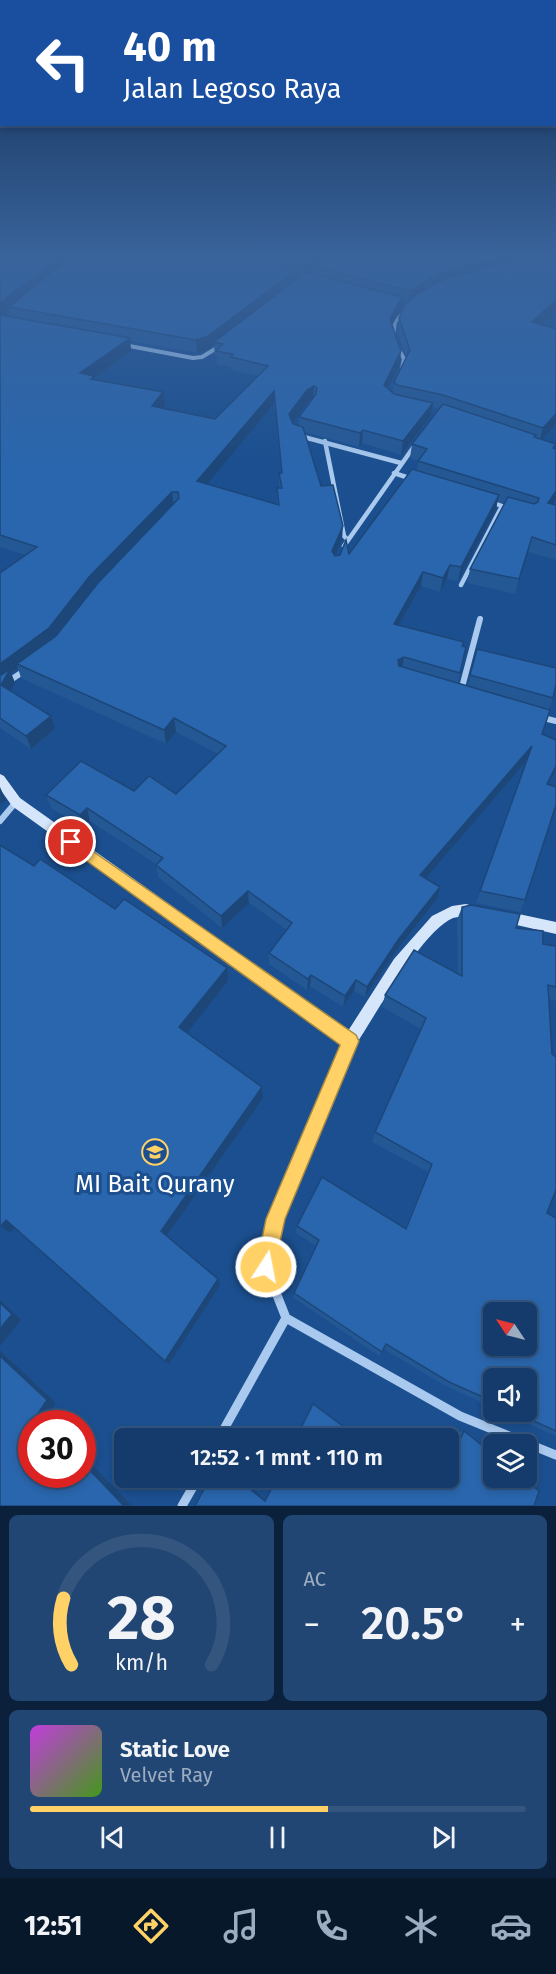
<!DOCTYPE html>
<html lang="id">
<meta charset="utf-8">
<style>
:root{--surface:#143b6b;--page:#214673;--text:#f1f3f6;--muted:#9dadc1;--line:#33557e;--accent:#ffd166}
body{margin:0;font-family:"Fira Sans",sans-serif;background:var(--page);color:var(--text);height:100vh;display:flex;flex-direction:column;font-size:22px;white-space:nowrap}
*{box-sizing:border-box;margin:0}
p{font-size:20px;color:var(--muted)}
.icon{flex:none;width:33px;height:33px;fill:none;stroke:currentColor;stroke-width:2;stroke-linecap:round;stroke-linejoin:round}
.map{position:relative;height:1506px;overflow:hidden}
.panel{display:flex;flex-direction:column;gap:9px;padding:9px;background:#0b203b;flex:1}
.panel>*{flex:none}
.hud{position:absolute;left:0px;top:0px;width:556px;height:126px;box-shadow:0 3px 9px #0003,0 0 0 2px var(--line);background:#1a4fa0;color:#fff;overflow:hidden}
.needle{width:39px;rotate:305deg}
.fabs{position:absolute;left:483px;top:1302px;display:grid;gap:12px}
.fabs a{display:grid;place-items:center;width:54px;height:54px;border-radius:9px;background:var(--surface);box-shadow:0 3px 9px #0003,0 0 0 2px var(--line);font-size:30px}
.speed{position:absolute;left:18px;top:1410px;display:flex;gap:12px;font-size:30px;font-weight:700;text-align:center}
.speed>*{display:grid;place-content:center;width:78px;height:78px;border-radius:50%;background:var(--surface);box-shadow:0 3px 9px #0003,0 0 0 2px var(--line);line-height:1}
.speed .limit{border:9px solid #d22;background:#fff;color:#111}
.pin{position:absolute;display:grid;place-items:center;width:51px;height:51px;color:#fff;margin:-26px;border:3px solid #fff;border-radius:50%;box-shadow:0 2px 6px #0007}
.me{position:absolute;width:66px;margin:-33px;rotate:11deg;stroke-linejoin:round;filter:drop-shadow(0 0 4px #0008)}
.turn{display:flex;align-items:center;gap:21px;height:126px;padding:0 24px;font-size:27px}
.turn .icon{width:78px;height:78px;stroke-width:2.5}
.turn b{display:block;font-size:42px;line-height:51px}
.big{font-size:45px;font-weight:600;line-height:1.1}
.panel .tile{flex:1;display:flex;flex-direction:column;justify-content:center;gap:9px;min-width:0;padding:0 21px;border-radius:9px;background:var(--page)}
.panel .dial{align-items:center;gap:0}
.dial svg{height:156px;overflow:visible;fill:none;stroke:var(--line);stroke-width:7;stroke-linecap:round;text-anchor:middle}
.dial text{fill:var(--text);stroke:none}
.song{display:flex;align-items:center;gap:18px}
.cover{width:72px;height:72px;border-radius:9px;background:linear-gradient(135deg,hsl(290 70% 55%),hsl(100 70% 35%))}
.played{height:6px;border-radius:3px;background:linear-gradient(90deg,var(--accent) 60%,var(--line) 60%)}
.keys{display:flex;justify-content:space-around;direction:ltr}
.heat{display:flex;justify-content:space-between;align-items:center;font-size:33px;direction:ltr}
.panel .tiles{flex:1;display:grid;gap:9px;grid-template-columns:1fr 1fr}
.tile:last-child{grid-column:span 2}
.trip{position:absolute;left:114px;top:1428px;width:345px;height:60px;border-radius:9px;background:var(--surface);box-shadow:0 3px 9px #0003,0 0 0 2px var(--line);font-weight:600;line-height:60px;text-align:center}
.tab-bar{display:flex;height:96px;justify-content:space-around;align-items:center;background:#08182b;color:var(--muted)}
.tab-bar .icon{width:42px;height:42px}
.tab-bar .selected{color:var(--accent)}
.tab-bar b{font-size:27px;color:var(--text)}
.map>svg:first-child{display:block}
.lines{fill:none;stroke-linecap:round;stroke-linejoin:round}
.street-far4{stroke:#a9c9ee;stroke-width:4}
.street-far3{stroke:#a9c9ee;stroke-width:4.5}
.street-far2{stroke:#a9c9ee;stroke-width:6}
.street-far1{stroke:#a9c9ee;stroke-width:8}
.street{stroke:#a9c9ee;stroke-width:9}
.secondary{fill:#d6e6fa;fill-rule:evenodd}
.wall{fill:#245895;fill-rule:evenodd}
.shaded-wall{fill:#1d4779}
.building{fill:#2a66ad;stroke:#1d4779;stroke-width:1.5;fill-rule:evenodd}
.route{fill:#ffd166;stroke:#a68842;stroke-width:1.5}
.labels{text-anchor:middle;stroke-width:6;stroke-linejoin:round;paint-order:stroke}
.near-poi-label{font-size:24px;fill:#fff;stroke:#1b4f8f}
</style>
<div class="map">
<svg width="556" height="1506" viewBox="0 0 556 1506">
<rect width="100%" height="100%" fill="#1b4f8f"/>
<g class="lines">
<g class="street-far4">
<polyline points="393,336 395,322 403,313"/>
<polyline points="124,345 193,358 202,357 220,346"/>
<polyline points="398,348 404,359 402,369"/>
</g>
<g class="street-far3">
<polyline points="300,436 401,463"/>
<polyline points="325,441 344,536 347,539"/>
<polyline points="394,473 412,479"/>
<polyline points="344,546 415,445"/>
<polyline points="461,585 502,506 491,502"/>
</g>
<g class="street-far2">
<polyline points="0,687 24,671"/>
<polyline points="461,691 480,619"/>
<polyline points="539,717 556,721"/>
<polyline points="0,821 16,802"/>
</g>
<polyline class="street-far1" points="312,1132 350,1041"/>
<g class="street">
<polyline points="312,1131 275,1219 266,1267 286,1318 460,1416 556,1455"/>
<polyline points="219,1438 286,1318"/>
<polyline points="182,1506 198,1478"/>
</g>
<g class="secondary">
<path d="M 0,774 L 4,776 L 20,798 L 348,1031 L 394,959 L 432,916 L 452,906 L 466,904 L 480,908 L 482,912 L 480,916 C 471,920 462,915 453,918 C 423,930 374,1017 355,1046 L 350,1048 L 12,806 L 0,789 Z"/>
<polygon points="504,911 556,922 556,934 499,921 497,917 499,913"/>
</g>
</g>
<g class="wall">
<path d="M 0,255 L 324,255 L 324,260 L 540,257 L 556,255 L 556,311 L 541,325 L 556,329 L 556,424 L 542,440 L 556,444 L 554,449 L 556,449 L 556,499 L 553,504 L 556,505 L 556,560 L 528,552 L 515,594 L 467,583 L 470,569 L 505,503 L 497,501 L 496,509 L 458,581 L 447,579 L 440,592 L 421,586 L 399,625 L 463,647 L 463,661 L 458,683 L 468,686 L 477,649 L 553,698 L 549,709 L 542,734 L 556,740 L 556,769 L 548,785 L 525,900 L 520,912 L 476,903 L 528,759 L 425,878 L 437,899 L 395,952 L 365,997 L 354,991 L 343,1007 L 310,986 L 307,990 L 269,964 L 269,953 L 287,930 L 249,903 L 222,928 L 158,877 L 156,864 L 90,821 L 84,828 L 51,808 L 46,795 L 134,791 L 176,794 L 218,754 L 176,732 L 166,744 L 21,678 L 18,668 L 11,673 L 15,683 L 10,691 L 51,716 L 55,729 L 31,749 L 0,728 L 0,573 L 25,555 L 0,547 ZM 315,268 L 315,274 L 308,273 ZM 296,274 L 303,275 L 296,280 ZM 402,301 L 407,303 L 399,318 L 397,331 L 406,357 L 394,382 L 393,392 L 388,388 L 400,364 L 392,325 L 401,309 ZM 10,311 L 11,317 L 4,315 ZM 130,341 L 197,353 L 209,349 L 214,346 L 215,355 L 217,356 L 217,364 L 231,367 L 231,370 L 258,376 L 215,419 L 163,408 L 165,406 L 95,379 L 94,378 L 131,351 ZM 312,400 L 299,417 L 299,426 L 293,424 L 292,423 L 307,403 ZM 274,404 L 281,473 L 279,473 L 279,488 L 277,488 L 277,505 L 207,484 ZM 432,407 L 439,409 L 412,444 L 410,458 L 418,461 L 417,470 L 349,554 L 335,556 L 342,540 L 321,486 L 304,432 L 359,447 L 362,443 L 401,455 L 431,416 Z"/>
<polygon points="462,907 516,928 543,944 556,946 556,1001 549,999 547,1213 556,1218 556,1436 501,1412 526,1412 494,1378 494,1408 444,1385 384,1349 379,1356 294,1298 294,1293 316,1246 296,1233 297,1226 405,1228 428,1172 372,1142 375,1132 421,1029 382,1007 385,995 458,974 457,920"/>
<polygon points="464,1431 534,1506 266,1500 434,1485 438,1478 448,1478 448,1453 457,1433"/>
</g>
<g class="shaded-wall">
<polygon points="62,255 80,255 9,307 10,311 0,319 0,303"/>
<polygon points="316,255 324,255 324,261 304,276 305,263"/>
<polygon points="517,255 541,255 540,261 408,303 410,291 437,275 463,266"/>
<polygon points="296,270 296,282 214,342 214,346 209,349 197,353 196,340"/>
<polygon points="402,297 401,309 389,331 390,319"/>
<polygon points="556,300 556,311 529,336 532,322"/>
<polygon points="130,338 131,351 94,378 96,389 80,373"/>
<polygon points="401,351 400,364 383,398 384,385"/>
<polygon points="314,386 313,399 307,403 289,428 289,414 307,390"/>
<polygon points="274,391 274,404 198,495 197,481"/>
<polygon points="163,392 165,406 154,419 152,406"/>
<polygon points="433,403 431,416 401,455 403,441"/>
<polygon points="556,414 556,424 539,443 543,428"/>
<polygon points="363,430 362,443 359,447 360,433"/>
<polygon points="556,491 556,499 544,518 548,503"/>
<polygon points="172,492 174,506 52,642 17,664 18,668 11,673 15,683 6,699 0,681 0,664 89,577"/>
<polygon points="499,495 496,509 458,581 461,567"/>
<polygon points="343,526 342,540 331,565 332,551"/>
<polygon points="532,537 528,552 515,594 519,579"/>
<polygon points="450,565 447,579 440,592 443,578"/>
<polygon points="423,572 421,586 392,637 394,624"/>
<polygon points="404,657 402,671 396,674 398,660"/>
<polygon points="51,716 55,729 31,749 26,736"/>
<polygon points="174,718 176,732 166,744 164,730"/>
<polygon points="532,746 528,759 418,887 420,875"/>
<polygon points="556,766 556,769 542,797 547,784"/>
<polygon points="0,787 6,801 0,804"/>
<polygon points="87,808 90,821 84,828 80,815"/>
<polygon points="440,887 437,899 395,952 365,997 367,987 398,940"/>
<polygon points="248,891 249,903 222,928 221,916"/>
<polygon points="227,968 228,981 182,1039 179,1027"/>
<polygon points="311,975 310,986 307,990 308,979"/>
<polygon points="356,980 354,991 343,1007 345,996"/>
<polygon points="262,1087 263,1098 165,1238 161,1231"/>
<polygon points="6,1220 15,1227 10,1233 1,1226"/>
<polygon points="218,1279 220,1285 169,1364 165,1361"/>
<polygon points="0,1300 21,1320 0,1346"/>
<polygon points="0,1351 56,1403 46,1417 52,1424 45,1424 37,1415 0,1356"/>
<polygon points="82,1455 132,1506 124,1506 82,1462"/>
<polygon points="236,1478 238,1478 266,1500 265,1501"/>
</g>
<g class="building">
<polygon points="0,255 62,255 0,303"/>
<polygon points="73,255 236,255 296,270 208,336 196,340 9,307"/>
<polygon points="267,255 316,255 305,263"/>
<polygon points="331,255 517,255 463,266 437,275 410,291 315,267"/>
<polygon points="556,255 556,300 532,322 556,329 556,414 543,428 443,395 397,385 394,382 410,350 399,318 405,304 420,292 441,281 493,265"/>
<path d="M 306,272 L 402,297 L 390,319 L 401,351 L 384,385 L 394,394 L 433,403 L 403,441 L 363,430 L 360,433 L 299,417 L 316,394 L 317,388 L 314,386 L 307,390 L 289,414 L 293,424 L 303,427 L 321,486 L 333,485 L 343,526 L 332,551 L 335,556 L 340,555 L 346,540 L 349,554 L 412,469 L 499,495 L 461,567 L 450,565 L 443,578 L 423,572 L 394,624 L 464,642 L 462,646 L 466,647 L 460,673 L 404,657 L 398,660 L 399,666 L 550,710 L 542,734 L 556,740 L 556,766 L 547,784 L 556,787 L 556,805 L 525,900 L 480,891 L 532,746 L 420,875 L 440,887 L 398,940 L 367,987 L 356,980 L 345,996 L 311,975 L 308,979 L 269,953 L 292,923 L 248,891 L 221,916 L 156,865 L 163,858 L 87,808 L 80,815 L 46,795 L 81,761 L 134,791 L 149,776 L 176,794 L 226,746 L 174,718 L 164,730 L 17,664 L 56,636 L 98,583 L 179,498 L 178,492 L 172,492 L 89,577 L 49,628 L 0,664 L 0,573 L 37,547 L 0,535 L 0,315 L 130,338 L 80,373 L 94,376 L 91,379 L 163,392 L 152,406 L 215,419 L 268,366 L 231,357 L 233,354 L 216,351 L 223,344 L 214,342 ZM 274,391 L 282,473 L 279,473 L 282,488 L 277,488 L 279,505 L 197,481 Z"/>
<polygon points="443,404 536,435 534,437 556,444 553,448 556,449 556,491 548,503 556,505 556,545 532,537 519,579 470,569 508,497 534,504 538,502 539,498 418,461 427,449 412,444"/>
<polygon points="477,649 556,668 556,684 553,698 470,675"/>
<polygon points="10,669 1,685 51,716 26,736 0,718 0,676"/>
<polygon points="0,845 34,866 40,859 115,909 124,899 227,968 179,1027 262,1087 161,1231 218,1279 165,1361 6,1220 1,1226 0,1225"/>
<path d="M 471,905 L 520,914 L 516,928 L 543,931 L 543,944 L 556,946 L 556,987 L 548,985 L 552,1054 L 556,1057 L 556,1190 L 547,1213 L 556,1218 L 556,1431 L 514,1412 L 526,1412 L 526,1378 L 494,1378 L 494,1402 L 449,1382 L 386,1344 L 382,1352 L 294,1293 L 319,1240 L 297,1226 L 322,1177 L 406,1229 L 432,1164 L 375,1132 L 426,1018 L 385,995 L 414,950 L 462,976 L 462,907 ZM 494,1312 L 526,1312 L 526,1346 L 494,1346 Z"/>
<polygon points="0,1303 12,1314 0,1329"/>
<polygon points="0,1356 47,1400 37,1415 45,1424 32,1424 32,1474 82,1474 82,1462 124,1506 0,1506"/>
<polygon points="313,1404 359,1438 296,1438"/>
<polygon points="464,1431 494,1455 494,1478 522,1478 539,1491 534,1506 195,1506 210,1478 236,1478 265,1501 277,1478 424,1478 439,1489 444,1478 448,1478 448,1467"/>
</g>
<linearGradient id="sky" x2="0" y2="1"><stop stop-color="#0f2b4f"/><stop offset="0.55" stop-color="#39639b"/><stop offset="1" stop-color="#39639b" stop-opacity="0"/></linearGradient>
<rect width="556" height="465" fill="url(#sky)"/>
<polygon class="route" points="71,836 356,1035 359,1041 285,1219 273,1274 266,1277 259,1274 256,1267 266,1219 340,1045 66,846 64,842 66,838"/>
<defs>
<g id="school-ring" transform="scale(1.35)"><circle r="9.5" fill="#1b4f8f" stroke="#ffd166" stroke-width="1.5"/><path d="M0-5L7-2L0 1L-7-2ZM-4 1L0 2.5L4 1V4Q0 6-4 4Z" fill="#ffd166"/></g>
</defs>
<g fill-rule="evenodd">
<use href="#school-ring" x="155" y="1152"/>
</g>
<g class="labels">
<g class="near-poi-label">
<text x="155" y="1192">MI Bait Qurany</text>
</g>
</g>
</svg>
<div class="fabs">
<a><svg class="needle" viewBox="-14 -14 28 28"><path d="M0-13l5 13h-10z" fill="#e53935"/><path d="M0 13l5-13h-10z" fill="#9dadc1"/></svg></a>
<a><svg class="icon" aria-label="sound" viewBox="0 0 24 24"><path d="M4 9h4l5-4v14l-5-4H4zM17 9q2 3 0 6"/></svg></a>
<a><svg class="icon" aria-label="layers" viewBox="0 0 24 24"><path d="M12 4l9 5-9 5-9-5zM3 14l9 5 9-5"/></svg></a>
</div>
<div class="speed"><div class="limit">30</div></div>
<div class="pin" style="left:71px;top:842px;background:#d93025"><svg class="icon" aria-label="arrive" viewBox="0 0 24 24"><path d="M6 21V4h12l-3 4 3 4H6"/></svg></div>
<svg class="me" style="left:266px;top:1267px" viewBox="-20 -20 40 40"><circle r="17" fill="#ffd166" stroke="#fff" stroke-width="3"/><path d="M0-11L8 9 0 5-8 9z" fill="#fff"/></svg>
<div class="trip">12:52 · 1 mnt · 110 m</div>
<div class="hud">
<div class="turn"><svg class="icon" aria-label="left" viewBox="0 0 24 24"><path d="M17 20v-9H6M10 6l-5 5 5 5"/></svg><div><b>40 m</b>Jalan Legoso Raya</div></div>
</div>
</div>
<section class="panel">
<div class="tiles">
<div class="tile dial"><svg viewBox="0 0 100 80">
<path d="M14 69A42 42 0 1 1 86 69"/>
<path d="M14 69A42 42 0 0 1 10 35" stroke="#ffd166"/>
<text x="50" y="56" font-size="32" font-weight="700">28</text>
<text x="50" y="72" font-size="11">km/h</text>
</svg></div>
<div class="tile"><p>AC</p>
<div class="heat"><a>−</a><b class="big">20.5°</b><a>+</a></div>
</div>
<div class="tile">
<div class="song"><i class="cover"></i><div><b>Static Love</b><p>Velvet Ray</p></div></div>
<div class="played"></div>
<div class="keys"><svg class="icon" aria-label="previous" viewBox="0 0 24 24"><path d="M18 5L8 12l10 7zM5 5v14"/></svg><svg class="icon" aria-label="pause" viewBox="0 0 24 24"><path d="M8 5v14M16 5v14"/></svg><svg class="icon" aria-label="next" viewBox="0 0 24 24"><path d="M6 5l10 7-10 7zM19 5v14"/></svg></div>
</div>
</div>
</section>
<nav class="tab-bar">
<b>12:51</b>
<svg class="icon selected" aria-label="directions" viewBox="0 0 24 24"><path d="M12 3l9 9-9 9-9-9zM9 14v-3h6M13 9l2 2-2 2"/></svg>
<svg class="icon" aria-label="music" viewBox="0 0 24 24"><path d="M9 18V5l10-2v13"/><circle cx="6" cy="18" r="3"/><circle cx="16" cy="16" r="3"/></svg>
<svg class="icon" aria-label="phone" viewBox="0 0 24 24"><path d="M5 4h4l2 5-3 2q2 4 5 5l2-3 5 2v4C11 20 4 13 5 4z"/></svg>
<svg class="icon" aria-label="climate" viewBox="0 0 24 24"><path d="M12 3v18M4 7l16 10M4 17L20 7"/></svg>
<svg class="icon" aria-label="car" viewBox="0 0 24 24"><path d="M5 17H2v-5l4-1 3-4h7l3 4 3 1v5h-3M9 17h6M6 11h13"/><circle cx="7" cy="17" r="2"/><circle cx="17" cy="17" r="2"/></svg>
</nav>
